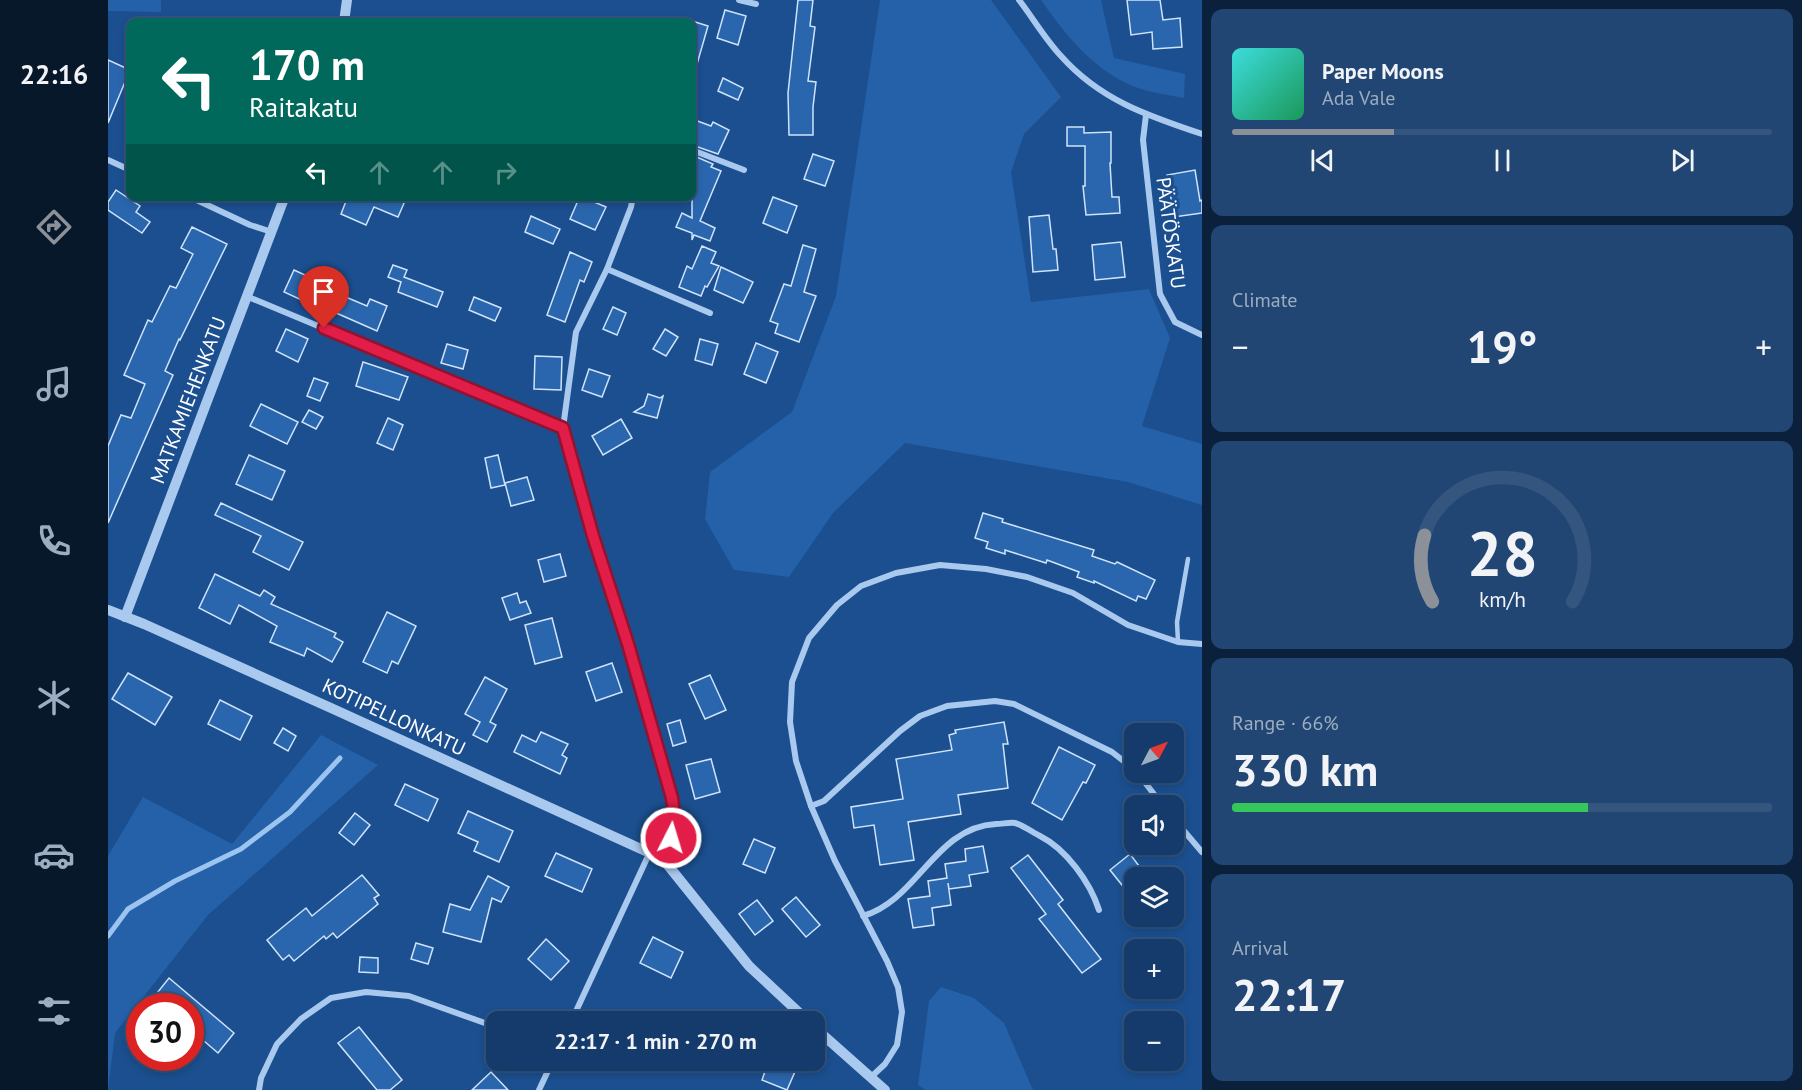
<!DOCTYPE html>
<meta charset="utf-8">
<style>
:root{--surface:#143b6b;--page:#214673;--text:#f1f3f6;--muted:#9dadc1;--line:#33557e;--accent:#8c9099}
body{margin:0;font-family:"PT Sans",sans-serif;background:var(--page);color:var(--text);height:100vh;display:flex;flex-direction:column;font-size:22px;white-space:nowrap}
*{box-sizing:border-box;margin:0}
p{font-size:20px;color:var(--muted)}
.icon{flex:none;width:33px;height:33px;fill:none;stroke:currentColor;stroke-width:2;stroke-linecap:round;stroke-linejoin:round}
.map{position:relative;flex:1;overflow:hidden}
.side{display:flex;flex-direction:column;gap:9px;padding:9px;background:#0b203b;width:600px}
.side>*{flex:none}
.guide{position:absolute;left:18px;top:18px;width:570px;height:183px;border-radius:12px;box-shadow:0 3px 9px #0003,0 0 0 2px var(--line);background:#00695c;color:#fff;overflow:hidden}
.needle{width:39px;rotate:49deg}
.tools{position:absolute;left:1016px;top:723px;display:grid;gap:12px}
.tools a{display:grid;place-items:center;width:60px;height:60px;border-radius:12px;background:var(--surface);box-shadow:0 3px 9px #0003,0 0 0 2px var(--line);font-size:30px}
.speed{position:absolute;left:18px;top:993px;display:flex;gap:12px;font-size:30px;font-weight:700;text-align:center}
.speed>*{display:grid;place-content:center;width:78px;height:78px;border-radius:50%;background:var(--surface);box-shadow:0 3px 9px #0003,0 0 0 2px var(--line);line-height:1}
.speed .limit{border:9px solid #d22;background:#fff;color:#111}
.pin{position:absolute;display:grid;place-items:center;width:51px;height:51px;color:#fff;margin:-62px -26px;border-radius:50% 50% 50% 0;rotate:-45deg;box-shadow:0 0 6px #0007}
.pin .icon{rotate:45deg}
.me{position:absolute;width:66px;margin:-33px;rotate:5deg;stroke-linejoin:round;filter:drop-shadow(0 0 4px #0008)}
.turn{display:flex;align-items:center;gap:21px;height:126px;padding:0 24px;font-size:27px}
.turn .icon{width:78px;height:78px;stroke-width:2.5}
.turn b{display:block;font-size:42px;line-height:51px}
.lanes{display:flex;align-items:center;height:57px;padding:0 24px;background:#0003;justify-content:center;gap:30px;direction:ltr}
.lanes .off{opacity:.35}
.big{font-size:45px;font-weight:800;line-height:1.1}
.side .widget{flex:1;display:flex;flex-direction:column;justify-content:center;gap:9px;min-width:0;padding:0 21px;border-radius:12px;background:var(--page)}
.side .dial{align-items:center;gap:0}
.dial svg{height:156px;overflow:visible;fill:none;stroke:var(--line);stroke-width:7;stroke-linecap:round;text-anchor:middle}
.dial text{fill:var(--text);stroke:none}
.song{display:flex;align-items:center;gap:18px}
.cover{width:72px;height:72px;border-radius:9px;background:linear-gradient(135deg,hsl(180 70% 55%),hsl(150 70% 35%))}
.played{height:6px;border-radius:3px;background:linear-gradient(90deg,var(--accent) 30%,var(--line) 30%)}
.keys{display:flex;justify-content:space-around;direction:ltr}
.heat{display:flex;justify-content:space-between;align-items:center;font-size:33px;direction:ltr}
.charge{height:9px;border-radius:4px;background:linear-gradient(90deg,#34c759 66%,var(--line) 0)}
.trip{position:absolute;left:378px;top:1011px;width:339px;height:60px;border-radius:12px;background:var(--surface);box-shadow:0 3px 9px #0003,0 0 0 2px var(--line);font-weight:800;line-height:60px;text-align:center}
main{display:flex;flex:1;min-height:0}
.dock{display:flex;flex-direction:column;width:108px;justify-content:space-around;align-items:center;background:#08182b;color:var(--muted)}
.dock .icon{width:42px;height:42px}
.dock .on{color:var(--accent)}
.dock b{font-size:27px;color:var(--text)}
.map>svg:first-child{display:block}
.green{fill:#2461a8}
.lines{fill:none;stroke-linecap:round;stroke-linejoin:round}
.stream{stroke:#9cc4f0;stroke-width:5}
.building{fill:#2a66ad;stroke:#cfe3fa;stroke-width:1.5}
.service{stroke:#a9c9ee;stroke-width:4.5}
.minor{stroke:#a9c9ee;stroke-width:6}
.tertiary{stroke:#a9c9ee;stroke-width:10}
.route-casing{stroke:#92132f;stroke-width:15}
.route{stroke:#e11d48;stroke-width:10}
.labels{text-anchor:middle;stroke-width:6;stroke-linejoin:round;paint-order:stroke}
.street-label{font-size:20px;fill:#fff;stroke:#1b4f8f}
</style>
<main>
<nav class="dock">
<b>22:16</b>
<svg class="icon on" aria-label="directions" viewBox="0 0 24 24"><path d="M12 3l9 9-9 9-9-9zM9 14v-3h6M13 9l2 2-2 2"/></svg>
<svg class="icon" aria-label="music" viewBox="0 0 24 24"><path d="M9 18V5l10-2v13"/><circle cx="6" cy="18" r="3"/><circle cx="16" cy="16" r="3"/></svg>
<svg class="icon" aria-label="phone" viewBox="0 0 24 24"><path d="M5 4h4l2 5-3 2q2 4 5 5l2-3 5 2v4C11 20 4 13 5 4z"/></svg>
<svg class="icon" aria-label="climate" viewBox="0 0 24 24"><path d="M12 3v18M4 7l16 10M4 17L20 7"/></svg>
<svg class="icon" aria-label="car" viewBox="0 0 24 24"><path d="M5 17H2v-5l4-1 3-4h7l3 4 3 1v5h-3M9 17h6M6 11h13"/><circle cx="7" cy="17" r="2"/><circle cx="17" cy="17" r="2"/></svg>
<svg class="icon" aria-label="filters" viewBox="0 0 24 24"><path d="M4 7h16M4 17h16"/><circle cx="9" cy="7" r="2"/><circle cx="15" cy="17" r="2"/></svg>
</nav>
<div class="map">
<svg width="1094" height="1090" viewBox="0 0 1094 1090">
<rect width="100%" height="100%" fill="#1b4f8f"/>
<g class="green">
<polygon points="0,0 53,0 53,12 0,11"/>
<polygon points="772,0 883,0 953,97 916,134 903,172 923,302 1041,289 1062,338 1034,426 1094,444 1094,505 1020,482 797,443 725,513 681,577 626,570 597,519 602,472 684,412 728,296"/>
<path d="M 933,0 L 993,0 L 1006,58 L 1077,74 L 1076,98 C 1061,95 1044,93 1030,88 C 988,73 958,36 933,0 Z"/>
<polygon points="213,735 270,765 100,915 7,1033 0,1090 0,856 35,797 124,844"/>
<polygon points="833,987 866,998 896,1023 925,1090 818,1090 810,1085 821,1001"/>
</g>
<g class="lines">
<polyline class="stream" points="0,936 20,909 67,881 133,849 182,812 232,758"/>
</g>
<g class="building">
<polygon points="690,0 705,0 702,26 707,27 700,81 708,82 705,107 705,135 681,135 680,93"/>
<polygon points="1019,0 1052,0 1055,20 1072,18 1074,47 1045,49 1044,32 1023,35"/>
<polygon points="617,10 638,16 630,45 609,38"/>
<polygon points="584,21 600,26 587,71 584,70"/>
<polygon points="0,60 22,70 0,123"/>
<polygon points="615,78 635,88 630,100 610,91"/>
<polygon points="584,119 603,126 605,122 621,130 610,154 584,145"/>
<polygon points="959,127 976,127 976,133 1003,132 1003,163 1002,163 1004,197 1011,197 1012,213 978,215 975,186 977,186 977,146 959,146"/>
<polygon points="705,154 726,161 717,186 696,179"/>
<polygon points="584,155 605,164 603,167 613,171 592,221 607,228 602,241 586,235 584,240 584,233 568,227 574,213 584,218"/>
<polygon points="1087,170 1092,201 1094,200 1094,213 1066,217 1059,175"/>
<polygon points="8,190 32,206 28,212 42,222 34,233 0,210 0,202"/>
<polygon points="240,196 286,196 297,201 290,217 266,207 258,225 233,214"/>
<polygon points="472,196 498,207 487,230 462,219"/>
<polygon points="665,197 689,206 679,233 655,223"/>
<polygon points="941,215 945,249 948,249 950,270 925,272 921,217"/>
<polygon points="423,216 452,229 445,244 417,232"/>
<polygon points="84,227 119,244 72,340 71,339 57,371 65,375 0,523 0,446 13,415 23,418 37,384 16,375 40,320 44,322 62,286 68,288 85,254 73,248"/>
<polygon points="1013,242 1017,277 987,280 984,245"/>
<polygon points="695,245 708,249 696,292 708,296 691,342 667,333 670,324 662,321 676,284 683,286"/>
<polygon points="594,246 608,252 603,263 611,266 599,287 597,286 593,296 571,287 579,266 584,269"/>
<polygon points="462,252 484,262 476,282 472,280 457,322 439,315"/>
<polygon points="285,265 299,270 296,277 335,292 329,307 290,292 293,282 280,277"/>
<polygon points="613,267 645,282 635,303 606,290"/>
<polygon points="186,270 210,281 200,303 176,292"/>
<polygon points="233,295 259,306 262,299 279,306 269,331 226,312"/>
<polygon points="366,297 393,308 387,321 361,310"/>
<polygon points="505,307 518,313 509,335 495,329"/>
<polygon points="178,329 200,339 190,362 168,351"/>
<polygon points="557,329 570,337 558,356 545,349"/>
<polygon points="592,339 610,344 604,365 587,360"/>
<polygon points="648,343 670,352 658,383 636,374"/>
<polygon points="339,344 360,350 355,369 333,363"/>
<polygon points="427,356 454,357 453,390 426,389"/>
<polygon points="255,362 300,377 291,400 248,386"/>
<polygon points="481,369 502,376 494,397 474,390"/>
<polygon points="206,378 220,383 212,401 199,396"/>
<polygon points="540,394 552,398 555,396 549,418 526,412 536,406"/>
<polygon points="153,404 190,422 179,444 142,426"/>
<polygon points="201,410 215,417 208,429 194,422"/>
<polygon points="280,418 295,425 285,450 269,443"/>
<polygon points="513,419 524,438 495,455 484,436"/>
<polygon points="141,455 177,471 164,500 128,484"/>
<polygon points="390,455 397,485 383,488 377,458"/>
<polygon points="419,477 426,500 403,506 397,483"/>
<polygon points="113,503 195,542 181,570 145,552 153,536 107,515"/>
<polygon points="875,513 895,519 894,522 986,550 984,556 1007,564 1009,562 1047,580 1038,599 1030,596 1028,601 986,581 986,583 969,577 971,572 939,560 938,563 897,550 897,554 878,548 880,542 867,538"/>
<polygon points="452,554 458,576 436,582 430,560"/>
<polygon points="107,574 152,596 156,590 167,597 163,604 228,633 226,637 235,642 224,662 199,648 196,656 162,642 169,626 131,605 122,624 91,608"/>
<polygon points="409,593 412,603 418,601 423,613 402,620 394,598"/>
<polygon points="279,612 308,626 290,664 284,661 279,673 255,662"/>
<polygon points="444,618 454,657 427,664 417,625"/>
<polygon points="504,663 514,692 488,701 478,672"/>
<polygon points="20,673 64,697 47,725 4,699"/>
<polygon points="602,675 618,710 597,719 581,684"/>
<polygon points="377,677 399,689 382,722 388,725 379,742 365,735 372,722 357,714"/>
<polygon points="112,700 144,716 132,740 100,724"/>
<polygon points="572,720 578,742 565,746 559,724"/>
<polygon points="896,722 900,744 895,744 900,788 850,795 853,814 800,822 806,860 772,865 766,825 746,828 743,807 795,799 788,759 844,750 841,735 848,733 847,730"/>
<polygon points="175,728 188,736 180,751 166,743"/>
<polygon points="433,732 460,744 454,755 459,758 452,774 406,752 414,735 428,742"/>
<polygon points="951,747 987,765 978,783 975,782 954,820 924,803"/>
<polygon points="603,759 612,792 587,799 578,765"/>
<polygon points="297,784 330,799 320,821 287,805"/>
<polygon points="360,811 405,831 391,862 366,851 370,842 350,833"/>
<polygon points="247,813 262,825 246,845 231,833"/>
<polygon points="646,839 667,848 657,873 635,864"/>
<polygon points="875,846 880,872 861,875 863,886 841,889 840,883 843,905 824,908 826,925 805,928 800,899 822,896 820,881 839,878 837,864 858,861 857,849"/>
<polygon points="448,853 484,869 474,892 437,876"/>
<polygon points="1022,854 1040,878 1026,878 1026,900 1002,870"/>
<polygon points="920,855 955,900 950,904 993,959 974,973 931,919 938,914 903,868"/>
<polygon points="254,875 271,895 266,898 270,904 229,938 225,933 218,939 216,936 186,961 181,955 175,960 159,940 198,908 204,916"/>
<polygon points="380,876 401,887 393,902 384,898 373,942 335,932 342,904 362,910"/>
<polygon points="688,897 712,925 698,937 674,909"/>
<polygon points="649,900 665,921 647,935 631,914"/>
<polygon points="545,937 575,952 563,978 532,963"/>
<polygon points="438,939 461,961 443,980 420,959"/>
<polygon points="308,943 325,948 320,964 303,959"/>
<polygon points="252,957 270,958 270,973 251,972"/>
<polygon points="61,978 126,1033 110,1053 82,1029 82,1006 56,1006 45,998"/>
<polygon points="251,1027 294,1080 282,1090 269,1090 230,1043"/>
<polygon points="661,1060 674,1060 689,1067 679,1090 654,1080"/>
<polygon points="383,1072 400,1090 364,1090"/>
</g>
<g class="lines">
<polyline class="service" points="1070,642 1069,622 1080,559"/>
<g class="minor">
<polyline points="631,0 648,4"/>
<path d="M 911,0 C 925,18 937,39 953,56 C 992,100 1040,116 1094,134"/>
<polyline points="1038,115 1035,140 1052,294 1067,322 1094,335"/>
<polyline points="584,150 636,170"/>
<polyline points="0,160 22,170"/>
<polyline points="80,196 142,225 164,232"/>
<polyline points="525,196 523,207 499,269 468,332 455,428 485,536 521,644 564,798 567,822 555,859"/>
<polyline points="499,269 602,313"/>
<polyline points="138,296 455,428"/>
<polyline points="1029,772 1055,806"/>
<polyline points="703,806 716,801 792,731 812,716 839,706 887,701 906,704 1004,752 1026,769"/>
<polyline points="1065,818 1094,852"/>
<path d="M 755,916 C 810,900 827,827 888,824 C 894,824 902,822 907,823 C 915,825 924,832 932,836 C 958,849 982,882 991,910"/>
<polyline points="463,1022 541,854"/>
<polyline points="762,1078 777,1064 789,1045 794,1012 790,987 779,961 727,861 703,806 688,761 682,722 684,682 701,638 729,605 753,586 788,573 832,565 878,569 919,577 965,593 1020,625 1070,642 1094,644"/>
<polyline points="151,1090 153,1078 169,1044 193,1019 223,998 258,992 301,996 388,1027"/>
<polyline points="431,1090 445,1060"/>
</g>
<g class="tertiary">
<polyline points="236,22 239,0"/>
<polyline points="0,610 36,624 223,708 555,859 641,966 701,1022"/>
<polyline points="17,617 177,196"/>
<polyline points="706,1027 777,1090"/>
</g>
</g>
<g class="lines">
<g class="route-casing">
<polyline id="route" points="216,328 455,428 485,536 520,644 564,798 567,822 563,838"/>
</g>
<use href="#route" class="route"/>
</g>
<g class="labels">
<g class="street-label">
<text transform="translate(1063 233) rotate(82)" y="7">PÄÄTÖSKATU</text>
<text transform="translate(80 400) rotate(-69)" y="7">MATKAMIEHENKATU</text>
<text transform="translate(286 717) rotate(25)" y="7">KOTIPELLONKATU</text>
</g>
</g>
</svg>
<div class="tools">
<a><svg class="needle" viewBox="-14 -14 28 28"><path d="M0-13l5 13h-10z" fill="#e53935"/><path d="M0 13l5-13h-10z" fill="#9dadc1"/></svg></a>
<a><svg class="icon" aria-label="sound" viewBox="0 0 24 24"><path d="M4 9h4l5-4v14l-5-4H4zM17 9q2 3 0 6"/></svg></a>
<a><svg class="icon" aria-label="layers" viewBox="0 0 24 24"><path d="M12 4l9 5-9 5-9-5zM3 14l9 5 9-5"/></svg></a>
<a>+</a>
<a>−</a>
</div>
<div class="speed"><div class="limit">30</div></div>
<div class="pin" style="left:216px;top:328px;background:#d93025"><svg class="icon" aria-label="arrive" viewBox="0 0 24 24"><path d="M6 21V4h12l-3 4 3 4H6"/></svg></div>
<svg class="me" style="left:563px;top:838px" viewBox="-20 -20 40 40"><circle r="17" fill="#e11d48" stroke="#fff" stroke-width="3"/><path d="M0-11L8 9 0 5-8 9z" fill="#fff"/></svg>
<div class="trip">22:17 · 1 min · 270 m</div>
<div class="guide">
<div class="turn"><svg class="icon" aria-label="left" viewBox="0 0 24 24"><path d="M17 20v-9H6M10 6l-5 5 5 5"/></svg><div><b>170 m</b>Raitakatu</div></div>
<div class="lanes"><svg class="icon" aria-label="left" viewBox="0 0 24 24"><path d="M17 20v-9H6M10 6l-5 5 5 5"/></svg><svg class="icon off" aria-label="ahead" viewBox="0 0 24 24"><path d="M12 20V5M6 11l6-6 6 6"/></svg><svg class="icon off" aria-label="ahead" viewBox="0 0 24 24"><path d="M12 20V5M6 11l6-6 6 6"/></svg><svg class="icon off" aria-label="right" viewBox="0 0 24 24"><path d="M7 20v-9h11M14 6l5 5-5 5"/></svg></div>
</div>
</div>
<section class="side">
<div class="widget">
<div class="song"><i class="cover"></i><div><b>Paper Moons</b><p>Ada Vale</p></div></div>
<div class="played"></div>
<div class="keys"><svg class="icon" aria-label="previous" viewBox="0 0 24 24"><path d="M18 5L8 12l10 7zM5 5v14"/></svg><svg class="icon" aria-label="pause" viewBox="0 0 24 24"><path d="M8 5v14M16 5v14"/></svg><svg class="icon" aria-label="next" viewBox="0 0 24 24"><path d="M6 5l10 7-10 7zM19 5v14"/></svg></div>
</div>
<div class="widget"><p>Climate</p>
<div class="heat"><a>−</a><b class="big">19°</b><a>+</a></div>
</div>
<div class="widget dial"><svg viewBox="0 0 100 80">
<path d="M14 69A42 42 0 1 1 86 69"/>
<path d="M14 69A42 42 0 0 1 10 35" stroke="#8c9099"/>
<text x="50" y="56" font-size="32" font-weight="700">28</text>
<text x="50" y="72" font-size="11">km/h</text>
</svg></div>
<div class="widget"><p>Range · 66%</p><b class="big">330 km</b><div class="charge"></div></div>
<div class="widget"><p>Arrival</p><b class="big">22:17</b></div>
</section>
</main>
